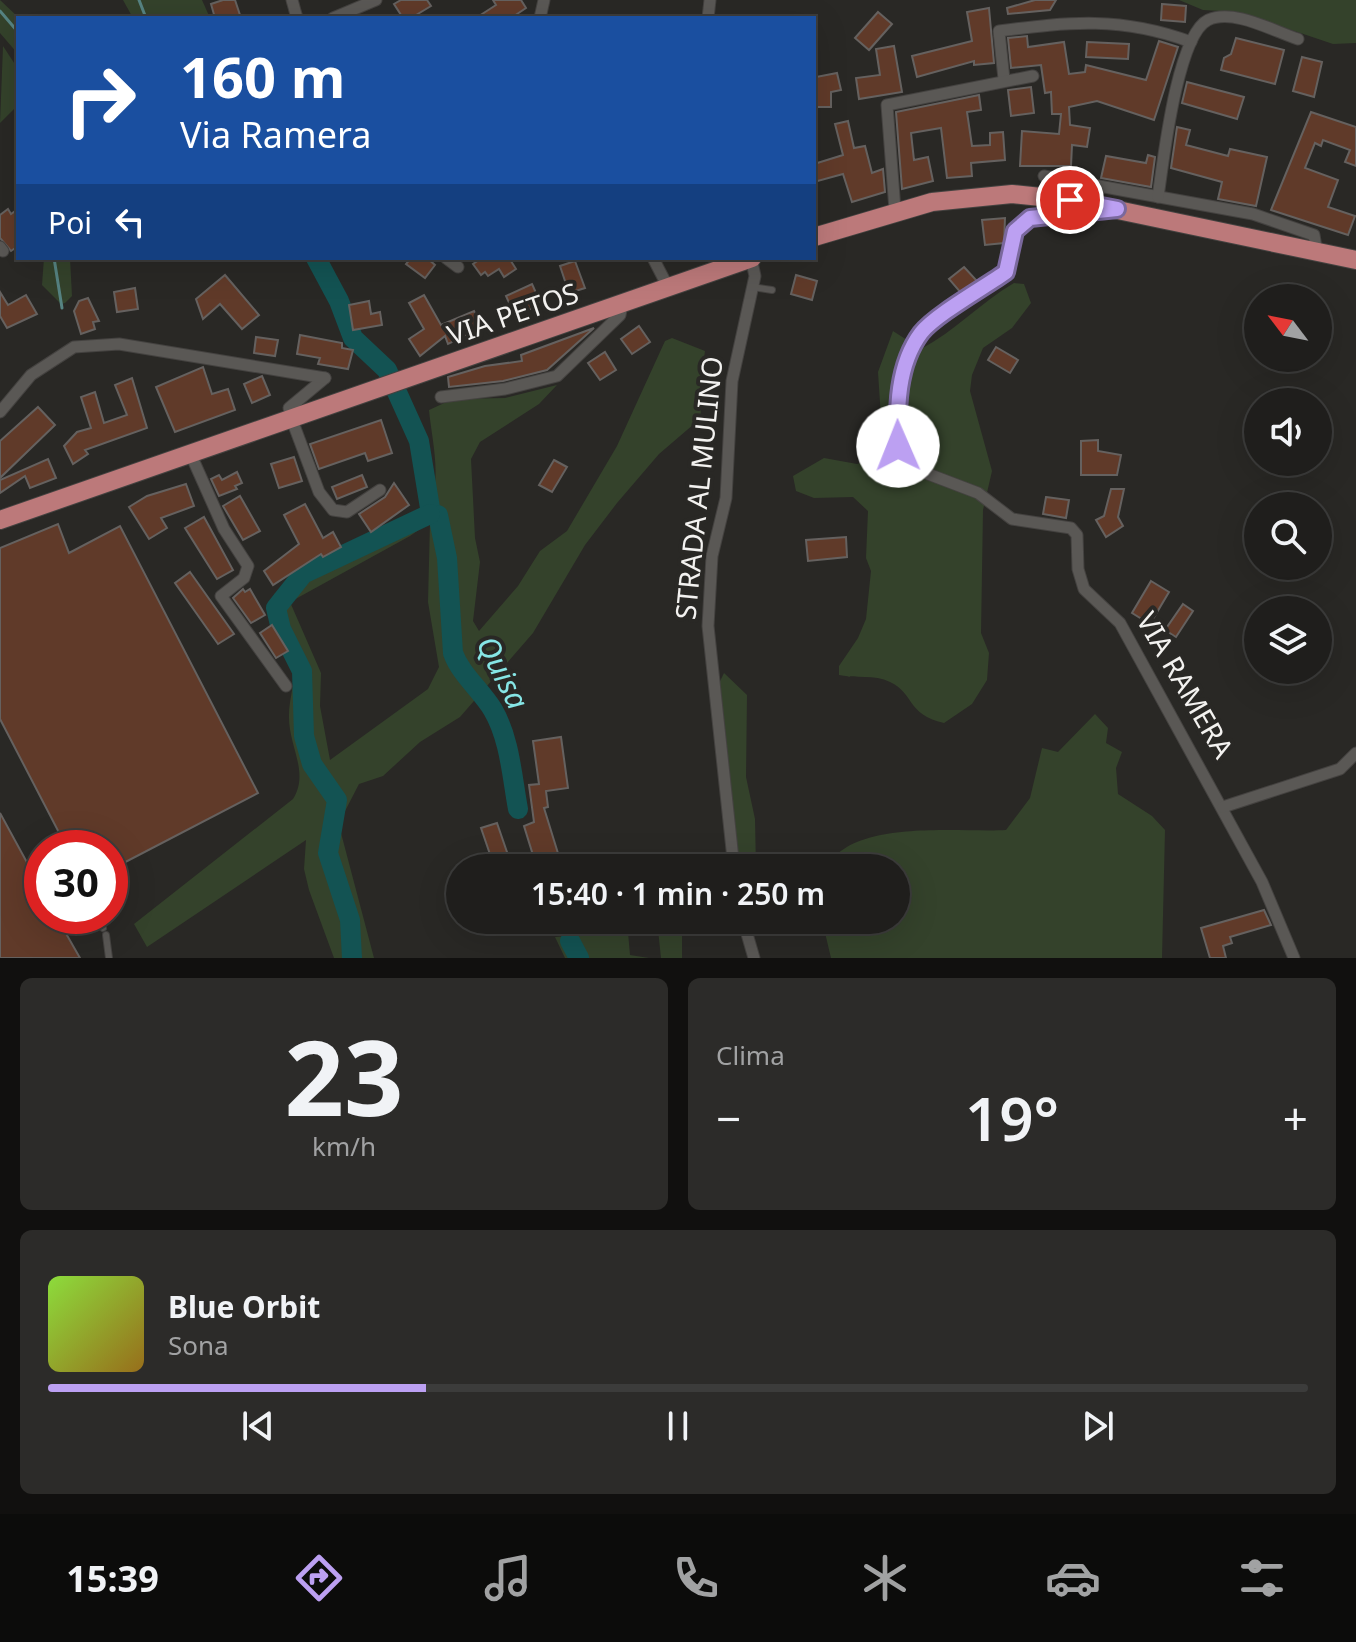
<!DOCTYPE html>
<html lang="it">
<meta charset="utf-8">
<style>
:root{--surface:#1f1e1c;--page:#2c2b29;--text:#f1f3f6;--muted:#a1a2a3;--line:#3c3c3b;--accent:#bca0f2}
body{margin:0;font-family:"Noto Sans",sans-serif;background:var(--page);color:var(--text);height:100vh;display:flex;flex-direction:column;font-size:30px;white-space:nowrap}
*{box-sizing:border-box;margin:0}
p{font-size:26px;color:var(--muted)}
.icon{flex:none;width:44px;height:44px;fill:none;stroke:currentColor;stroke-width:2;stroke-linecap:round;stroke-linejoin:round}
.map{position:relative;height:958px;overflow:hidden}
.panel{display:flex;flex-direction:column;gap:20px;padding:20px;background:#11100f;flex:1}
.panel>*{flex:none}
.guide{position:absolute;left:16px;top:16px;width:800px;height:244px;border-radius:0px;box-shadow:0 8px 32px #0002,0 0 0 2px var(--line);background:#1a4fa0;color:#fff;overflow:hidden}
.needle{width:52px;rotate:302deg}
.tools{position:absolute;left:1244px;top:284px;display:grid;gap:16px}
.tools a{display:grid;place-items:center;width:88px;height:88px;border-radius:50%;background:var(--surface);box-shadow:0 8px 32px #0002,0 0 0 2px var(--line);font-size:40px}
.speed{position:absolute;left:24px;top:830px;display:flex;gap:16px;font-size:40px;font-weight:700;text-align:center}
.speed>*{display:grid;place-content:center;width:104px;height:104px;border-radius:50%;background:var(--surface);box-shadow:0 8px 32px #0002,0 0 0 2px var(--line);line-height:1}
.speed .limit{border:12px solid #d22;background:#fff;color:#111}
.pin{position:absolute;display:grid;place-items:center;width:68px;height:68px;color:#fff;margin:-34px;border:4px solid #fff;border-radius:50%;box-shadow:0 2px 8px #0007}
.me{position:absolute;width:88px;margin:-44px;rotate:359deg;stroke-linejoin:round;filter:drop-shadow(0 0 6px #0008)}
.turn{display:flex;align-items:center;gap:28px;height:168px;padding:0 32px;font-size:36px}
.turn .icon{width:104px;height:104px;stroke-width:2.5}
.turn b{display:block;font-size:56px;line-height:68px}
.then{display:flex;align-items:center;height:76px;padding:0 32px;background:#0003;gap:16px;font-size:30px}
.big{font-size:60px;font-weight:600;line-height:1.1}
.panel .card{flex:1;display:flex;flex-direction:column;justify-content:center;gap:12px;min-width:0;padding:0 28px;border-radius:12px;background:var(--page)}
.panel .dial{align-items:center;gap:0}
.dial b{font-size:104px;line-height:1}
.song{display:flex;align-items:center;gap:24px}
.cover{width:96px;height:96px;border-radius:12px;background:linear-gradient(135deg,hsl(90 70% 55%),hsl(40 70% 35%))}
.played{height:8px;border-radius:4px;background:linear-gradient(90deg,var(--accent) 30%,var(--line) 30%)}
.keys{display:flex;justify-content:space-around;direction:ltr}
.heat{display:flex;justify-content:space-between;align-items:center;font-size:44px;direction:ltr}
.panel .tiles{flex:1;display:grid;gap:20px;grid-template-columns:1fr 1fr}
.card:last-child{grid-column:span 2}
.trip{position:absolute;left:446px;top:854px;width:464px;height:80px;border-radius:40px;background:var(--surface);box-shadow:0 8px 32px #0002,0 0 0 2px var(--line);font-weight:600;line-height:80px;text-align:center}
.tab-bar{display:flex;height:128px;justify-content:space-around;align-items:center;background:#0c0c0b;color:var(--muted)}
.tab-bar .icon{width:56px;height:56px}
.tab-bar .current{color:var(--accent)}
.tab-bar b{font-size:36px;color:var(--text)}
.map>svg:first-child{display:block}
.green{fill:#34422b;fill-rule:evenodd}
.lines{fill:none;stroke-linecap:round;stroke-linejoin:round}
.stream{stroke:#568382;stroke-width:3}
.river{stroke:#135353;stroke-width:20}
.building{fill:#603a29;stroke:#65615f;stroke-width:2}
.lane-casing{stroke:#444240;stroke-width:8}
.street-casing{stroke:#444240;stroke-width:13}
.primary-casing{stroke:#444240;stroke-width:20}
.lane{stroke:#5a5855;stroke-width:6}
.street{stroke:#5a5855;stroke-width:11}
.primary{stroke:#bc797a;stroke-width:18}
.route-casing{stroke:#7a689d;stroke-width:20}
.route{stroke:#bca0f2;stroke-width:14}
.labels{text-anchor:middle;stroke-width:8;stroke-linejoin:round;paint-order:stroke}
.street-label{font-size:28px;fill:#f3f2f0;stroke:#292825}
.water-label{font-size:30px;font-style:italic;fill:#86e6e6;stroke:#292825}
</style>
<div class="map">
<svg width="1356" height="958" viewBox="0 0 1356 958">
<rect width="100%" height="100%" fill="#292825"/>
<g class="green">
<polygon points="0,0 19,18 18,54 0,33"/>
<polygon points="123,0 202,0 210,18 133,18"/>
<polygon points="1179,0 1356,0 1356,43 1333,44 1238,12 1203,10"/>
<polygon points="3,46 18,69 18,105 0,123"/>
<polygon points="44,258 70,258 72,296 65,303 61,304 42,285"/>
<path d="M 1014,283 L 1024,284 L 1031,303 L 1012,328 L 983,348 L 972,375 L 970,391 L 992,471 L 983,510 L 981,633 L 989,653 L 987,680 L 972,704 L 944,723 C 906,714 915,694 890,682 C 874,674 856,679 839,675 L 839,666 L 858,638 L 866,619 L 871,571 L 866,558 L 868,511 L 853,497 L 814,498 L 796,491 L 793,476 L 824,458 L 857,464 L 878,458 L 882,433 L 878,372 L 893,331 L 921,349 C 955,331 980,303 1014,283 Z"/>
<path d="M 672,338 L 705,351 L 700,386 L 701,418 L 659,454 L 617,503 L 585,545 L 533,633 L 460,717 L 420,742 L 383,776 L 359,784 L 343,815 L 341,833 L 374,958 L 334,958 L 309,890 L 304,869 L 306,840 L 147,947 L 134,924 L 293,799 C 310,772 288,746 289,715 C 289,698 297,676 294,659 C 290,635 274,623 274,594 L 312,567 L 421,518 C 446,490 432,444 429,410 L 453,399 L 505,398 L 557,385 L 539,404 L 480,442 L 471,459 L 475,538 L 480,562 L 473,621 L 479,631 L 518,586 L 540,551 L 567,531 L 617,446 L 665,341 ZM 430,522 L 428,602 L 439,667 L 428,689 L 330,760 L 320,706 L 321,673 L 290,602 L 410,536 Z"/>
<polygon points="724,673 747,695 746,777 755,819 756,868 729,868 710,702"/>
<path d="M 1095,714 L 1108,728 L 1106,743 L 1122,752 L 1116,768 L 1118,794 L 1152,816 L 1165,830 L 1162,958 L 831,958 L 822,920 L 896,920 L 896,868 L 827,868 C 851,818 961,833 1006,830 L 1030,798 L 1042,748 L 1058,752 Z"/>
<polygon points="657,920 682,920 682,958 661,958"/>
<polygon points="628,932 630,955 649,958 565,958 555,937"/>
</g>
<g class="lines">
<g class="stream">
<polyline points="139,0 146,18"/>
<polyline points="0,11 18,32"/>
<polyline points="54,258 62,308"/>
</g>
<g class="river">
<polyline points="316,258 339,301 353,338 387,370 419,441 431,514"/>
<path d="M 438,515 L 447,558 L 453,653 C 461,675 481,690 493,710 C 510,739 512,777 518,809"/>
<polyline points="570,941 579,958"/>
<polyline points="352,958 350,920 328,853 337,800 312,764 304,736 302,671 281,629 276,608 303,574 430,514"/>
</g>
</g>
<g class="building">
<polygon points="223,0 235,0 241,18 215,18 211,4"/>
<polygon points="401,0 427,0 431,6 411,18 403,18 394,4"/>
<polygon points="493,0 521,0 526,8 511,18 476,18 496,5"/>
<polygon points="1035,0 1056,0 1050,10 1008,14 1007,8"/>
<polygon points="1162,4 1186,6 1185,22 1161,20"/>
<polygon points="989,8 994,63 974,65 974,61 917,77 912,56 972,41 967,12"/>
<polygon points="878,12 892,24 869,50 855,38"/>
<polygon points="1027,36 1028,47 1064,42 1069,74 1085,72 1086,65 1146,80 1159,41 1178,47 1154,120 1097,101 1069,107 1070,125 1090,128 1087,147 1072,145 1071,166 1020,166 1022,131 1059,134 1061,114 1052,114 1051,92 1045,93 1041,65 1011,68 1008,38"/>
<polygon points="1236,38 1284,50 1275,84 1221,70 1224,58 1231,54"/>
<polygon points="1087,42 1129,44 1128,59 1086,57"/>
<polygon points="894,46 902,92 859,99 856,78 880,75 876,49"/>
<polygon points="1302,57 1322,62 1314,97 1293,91"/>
<polygon points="837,73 841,90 831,92 831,107 817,107 816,77"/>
<polygon points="1187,82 1244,97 1237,119 1182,103"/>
<polygon points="1031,87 1034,113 1011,116 1008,90"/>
<polygon points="979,95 981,110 967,112 972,146 990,145 990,133 1003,132 1005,160 971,163 972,176 947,178 941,128 911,133 914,160 928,157 933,181 902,189 896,112"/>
<polygon points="1311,112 1356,127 1356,166 1345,162 1350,150 1323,140 1321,146 1315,143 1305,168 1338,180 1328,207 1355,216 1348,235 1271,210"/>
<polygon points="848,121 854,148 865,146 872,173 883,169 885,192 852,202 843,174 814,182 814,164 843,155 835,124"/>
<polygon points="1177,127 1190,130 1186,145 1228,156 1230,149 1267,157 1256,206 1218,199 1222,182 1171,168"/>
<polygon points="1148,155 1155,157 1151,187 1101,178 1106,156 1146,163"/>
<polygon points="8,209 11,214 18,209 18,246 11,251 0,238 0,215"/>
<polygon points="1005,218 1004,243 985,245 982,220"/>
<polygon points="411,258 427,258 435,265 425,278 406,264"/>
<polygon points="482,258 509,258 516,269 504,277 499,269 488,276 485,272 481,275 473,264"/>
<polygon points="575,261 585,288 569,293 560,266"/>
<polygon points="964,267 977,281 961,293 949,279"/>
<polygon points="225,275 259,315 242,329 220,304 203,319 196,299"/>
<polygon points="796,275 817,281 812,300 791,294"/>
<polygon points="532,284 541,304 515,316 506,296"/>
<polygon points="135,288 138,309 117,312 114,292"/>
<polygon points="0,292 8,305 26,295 37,314 7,328 0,316"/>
<polygon points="424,295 441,325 474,311 482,328 448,344 445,336 420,356 409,339 424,329 409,303"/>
<polygon points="88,298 99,321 93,322 95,329 81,334 74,311 79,301"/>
<polygon points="369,301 371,314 380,312 382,325 353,330 349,305"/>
<polygon points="639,326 650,342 632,354 621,339"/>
<polygon points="594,328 547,370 503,381 449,387 448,377 485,366 522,361 521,355"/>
<polygon points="300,335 342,343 342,348 353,350 348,369 318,364 320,358 297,354"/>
<polygon points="256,337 278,340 275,356 254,353"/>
<polygon points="996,347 1018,360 1010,373 988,360"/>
<polygon points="605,352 616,370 600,380 588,363"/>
<polygon points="203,367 212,394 228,389 235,410 175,432 156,387"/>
<polygon points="262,376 270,395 252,403 244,384"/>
<polygon points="132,378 147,428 85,450 88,454 73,464 64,446 77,432 91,428 81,397 95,392 104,423 127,415 115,385"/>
<polygon points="38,407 55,425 0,478 0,441"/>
<polygon points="381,420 392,453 368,461 365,453 319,469 310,444"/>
<polygon points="1098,440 1098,451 1121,455 1117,475 1081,475 1081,441"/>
<polygon points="294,457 302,481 279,488 271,464"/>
<polygon points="48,459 56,478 30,488 25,476 0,493 0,480"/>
<polygon points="554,460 567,467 552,492 539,485"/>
<polygon points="237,472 242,483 235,486 237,489 219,496 211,479 219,475 222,480"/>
<polygon points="362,475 367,487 337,499 332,487"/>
<polygon points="394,483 409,505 371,532 359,514 385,497"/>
<polygon points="186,484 194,506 161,518 167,528 149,539 129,507 147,496"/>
<polygon points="1111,489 1124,489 1118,517 1123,526 1106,537 1096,520 1104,516"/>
<polygon points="240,496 260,531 243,540 223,506"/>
<polygon points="1046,497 1069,500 1066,518 1043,514"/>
<polygon points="305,504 323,538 333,532 341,547 323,557 321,554 273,585 264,571 299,544 284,515"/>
<polygon points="204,517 233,570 217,579 185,528"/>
<polygon points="58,524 69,553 120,526 258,793 110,870 110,848 67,848 0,719 0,548"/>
<polygon points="846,537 847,557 808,561 806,540"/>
<polygon points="190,572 234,634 218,644 175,583"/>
<polygon points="1151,581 1169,592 1150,624 1132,613"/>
<polygon points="243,589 245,592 250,589 265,615 251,623 233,598"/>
<polygon points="1183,604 1193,611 1176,637 1165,630"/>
<polygon points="272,625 288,651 276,658 260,633"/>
<polygon points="561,737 568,788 546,791 548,807 544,808 561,863 537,868 524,826 534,822 529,785 539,784 533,741"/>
<polygon points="0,813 42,890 42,916 56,916 80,958 0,958"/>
<polygon points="497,823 509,858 493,863 481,828"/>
<polygon points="1264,910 1271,925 1230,937 1232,943 1223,946 1226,958 1210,958 1201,928"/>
</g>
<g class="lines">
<g class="lane-casing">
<g id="lane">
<polyline points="752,287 772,290"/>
<polyline points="97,916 103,928"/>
<polyline points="106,935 109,958"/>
</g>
</g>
<g class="street-casing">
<g id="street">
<polyline points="292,0 297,18"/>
<polyline points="333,18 376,0"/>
<polyline points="540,18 544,0"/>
<polyline points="708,18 710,0"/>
<path d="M 1004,79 L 999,31 C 1070,22 1121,16 1191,42"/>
<polyline points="1044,176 1253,214 1314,235 1317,253"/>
<path d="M 1158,197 C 1163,163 1177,35 1208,20 C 1233,8 1273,31 1298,39"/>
<polyline points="895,210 887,105 1033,76"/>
<polyline points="1097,211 1030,218 1015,231 1006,272 922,331 904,373 897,407 898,446 904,462 915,469 978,493 1012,519 1071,528 1077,535 1078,569 1084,589 1120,623 1262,882 1294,958"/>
<polyline points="0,247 3,251"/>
<polyline points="446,258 458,267"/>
<polyline points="653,258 669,289"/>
<polyline points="441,397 505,389 557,376 620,315 622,305"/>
<polyline points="289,408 325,378"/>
<polyline points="0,412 31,375 74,347 119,344 325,378"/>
<polyline points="292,420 319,492 333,510 347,512 380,490"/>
<polyline points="191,455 224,529 248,566 244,578 221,596 286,686"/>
<polyline points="1223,807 1340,769 1356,753"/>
<polyline points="734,868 708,626 712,556 726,498 732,381 755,276 751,258"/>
<polyline points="743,920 754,958"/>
</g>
</g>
<g class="primary-casing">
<g id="primary">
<polyline points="814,237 932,202 1012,194 1070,200 1356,260"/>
<polyline points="0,520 752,258"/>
</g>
</g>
<use href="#lane" class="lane"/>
<use href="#street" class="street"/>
<use href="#primary" class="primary"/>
</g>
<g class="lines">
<g class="route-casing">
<path id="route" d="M 898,446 C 897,409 897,365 921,333 C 935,315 985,287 1006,272 L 1015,231 L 1030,218 L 1117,209 L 1070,200"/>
</g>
<use href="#route" class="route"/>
</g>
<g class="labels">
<g class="street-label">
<text transform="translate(513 314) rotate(-19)" y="10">VIA PETOS</text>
<text transform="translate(699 488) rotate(-84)" y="10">STRADA AL MULINO</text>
<text transform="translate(1185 685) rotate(60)" y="10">VIA RAMERA</text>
</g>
<g class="water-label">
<text transform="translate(502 673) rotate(63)" y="10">Quisa</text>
</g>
</g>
</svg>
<div class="tools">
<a><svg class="needle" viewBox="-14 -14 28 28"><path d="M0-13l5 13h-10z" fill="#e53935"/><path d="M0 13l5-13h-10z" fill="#a1a2a3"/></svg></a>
<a><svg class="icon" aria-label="sound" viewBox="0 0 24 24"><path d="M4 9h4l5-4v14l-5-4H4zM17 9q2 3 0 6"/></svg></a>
<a><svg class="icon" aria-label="search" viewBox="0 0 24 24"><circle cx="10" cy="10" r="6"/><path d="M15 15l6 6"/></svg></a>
<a><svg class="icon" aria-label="layers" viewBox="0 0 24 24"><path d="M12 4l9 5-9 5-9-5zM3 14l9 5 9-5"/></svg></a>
</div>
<div class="speed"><div class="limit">30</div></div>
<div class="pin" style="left:1070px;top:200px;background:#d93025"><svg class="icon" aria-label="arrive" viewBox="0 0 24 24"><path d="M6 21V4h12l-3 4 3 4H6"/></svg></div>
<svg class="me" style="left:898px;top:446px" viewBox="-20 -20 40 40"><circle r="19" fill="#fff"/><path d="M0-13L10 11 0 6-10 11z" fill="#bca0f2"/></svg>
<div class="trip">15:40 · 1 min · 250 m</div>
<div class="guide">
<div class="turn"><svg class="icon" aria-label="right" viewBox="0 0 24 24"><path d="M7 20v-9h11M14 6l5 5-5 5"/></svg><div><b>160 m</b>Via Ramera</div></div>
<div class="then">Poi<svg class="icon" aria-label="left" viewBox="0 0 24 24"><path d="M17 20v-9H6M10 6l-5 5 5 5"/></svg></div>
</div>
</div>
<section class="panel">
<div class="tiles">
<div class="card dial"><b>23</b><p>km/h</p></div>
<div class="card"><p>Clima</p>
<div class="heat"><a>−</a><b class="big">19°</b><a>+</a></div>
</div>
<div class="card">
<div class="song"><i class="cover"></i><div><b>Blue Orbit</b><p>Sona</p></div></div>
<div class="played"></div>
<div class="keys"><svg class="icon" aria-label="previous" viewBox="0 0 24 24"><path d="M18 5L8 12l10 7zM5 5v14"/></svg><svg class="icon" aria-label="pause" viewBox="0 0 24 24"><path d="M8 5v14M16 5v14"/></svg><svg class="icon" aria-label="next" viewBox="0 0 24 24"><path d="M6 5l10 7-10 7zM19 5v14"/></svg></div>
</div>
</div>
</section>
<nav class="tab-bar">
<b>15:39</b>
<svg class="icon current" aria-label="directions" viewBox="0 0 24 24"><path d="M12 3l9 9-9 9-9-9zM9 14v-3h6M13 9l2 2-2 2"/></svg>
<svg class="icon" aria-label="music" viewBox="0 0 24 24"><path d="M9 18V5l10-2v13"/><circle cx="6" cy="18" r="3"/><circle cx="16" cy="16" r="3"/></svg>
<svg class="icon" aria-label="phone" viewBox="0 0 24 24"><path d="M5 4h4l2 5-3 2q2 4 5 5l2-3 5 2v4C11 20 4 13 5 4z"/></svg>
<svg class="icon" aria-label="climate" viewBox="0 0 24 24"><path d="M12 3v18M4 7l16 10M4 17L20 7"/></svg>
<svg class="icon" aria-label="car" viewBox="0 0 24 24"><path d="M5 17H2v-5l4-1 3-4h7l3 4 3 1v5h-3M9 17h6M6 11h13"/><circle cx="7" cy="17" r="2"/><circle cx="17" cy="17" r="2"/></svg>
<svg class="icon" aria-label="filters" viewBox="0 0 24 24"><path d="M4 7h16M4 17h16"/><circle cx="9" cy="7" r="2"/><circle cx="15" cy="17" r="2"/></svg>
</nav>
